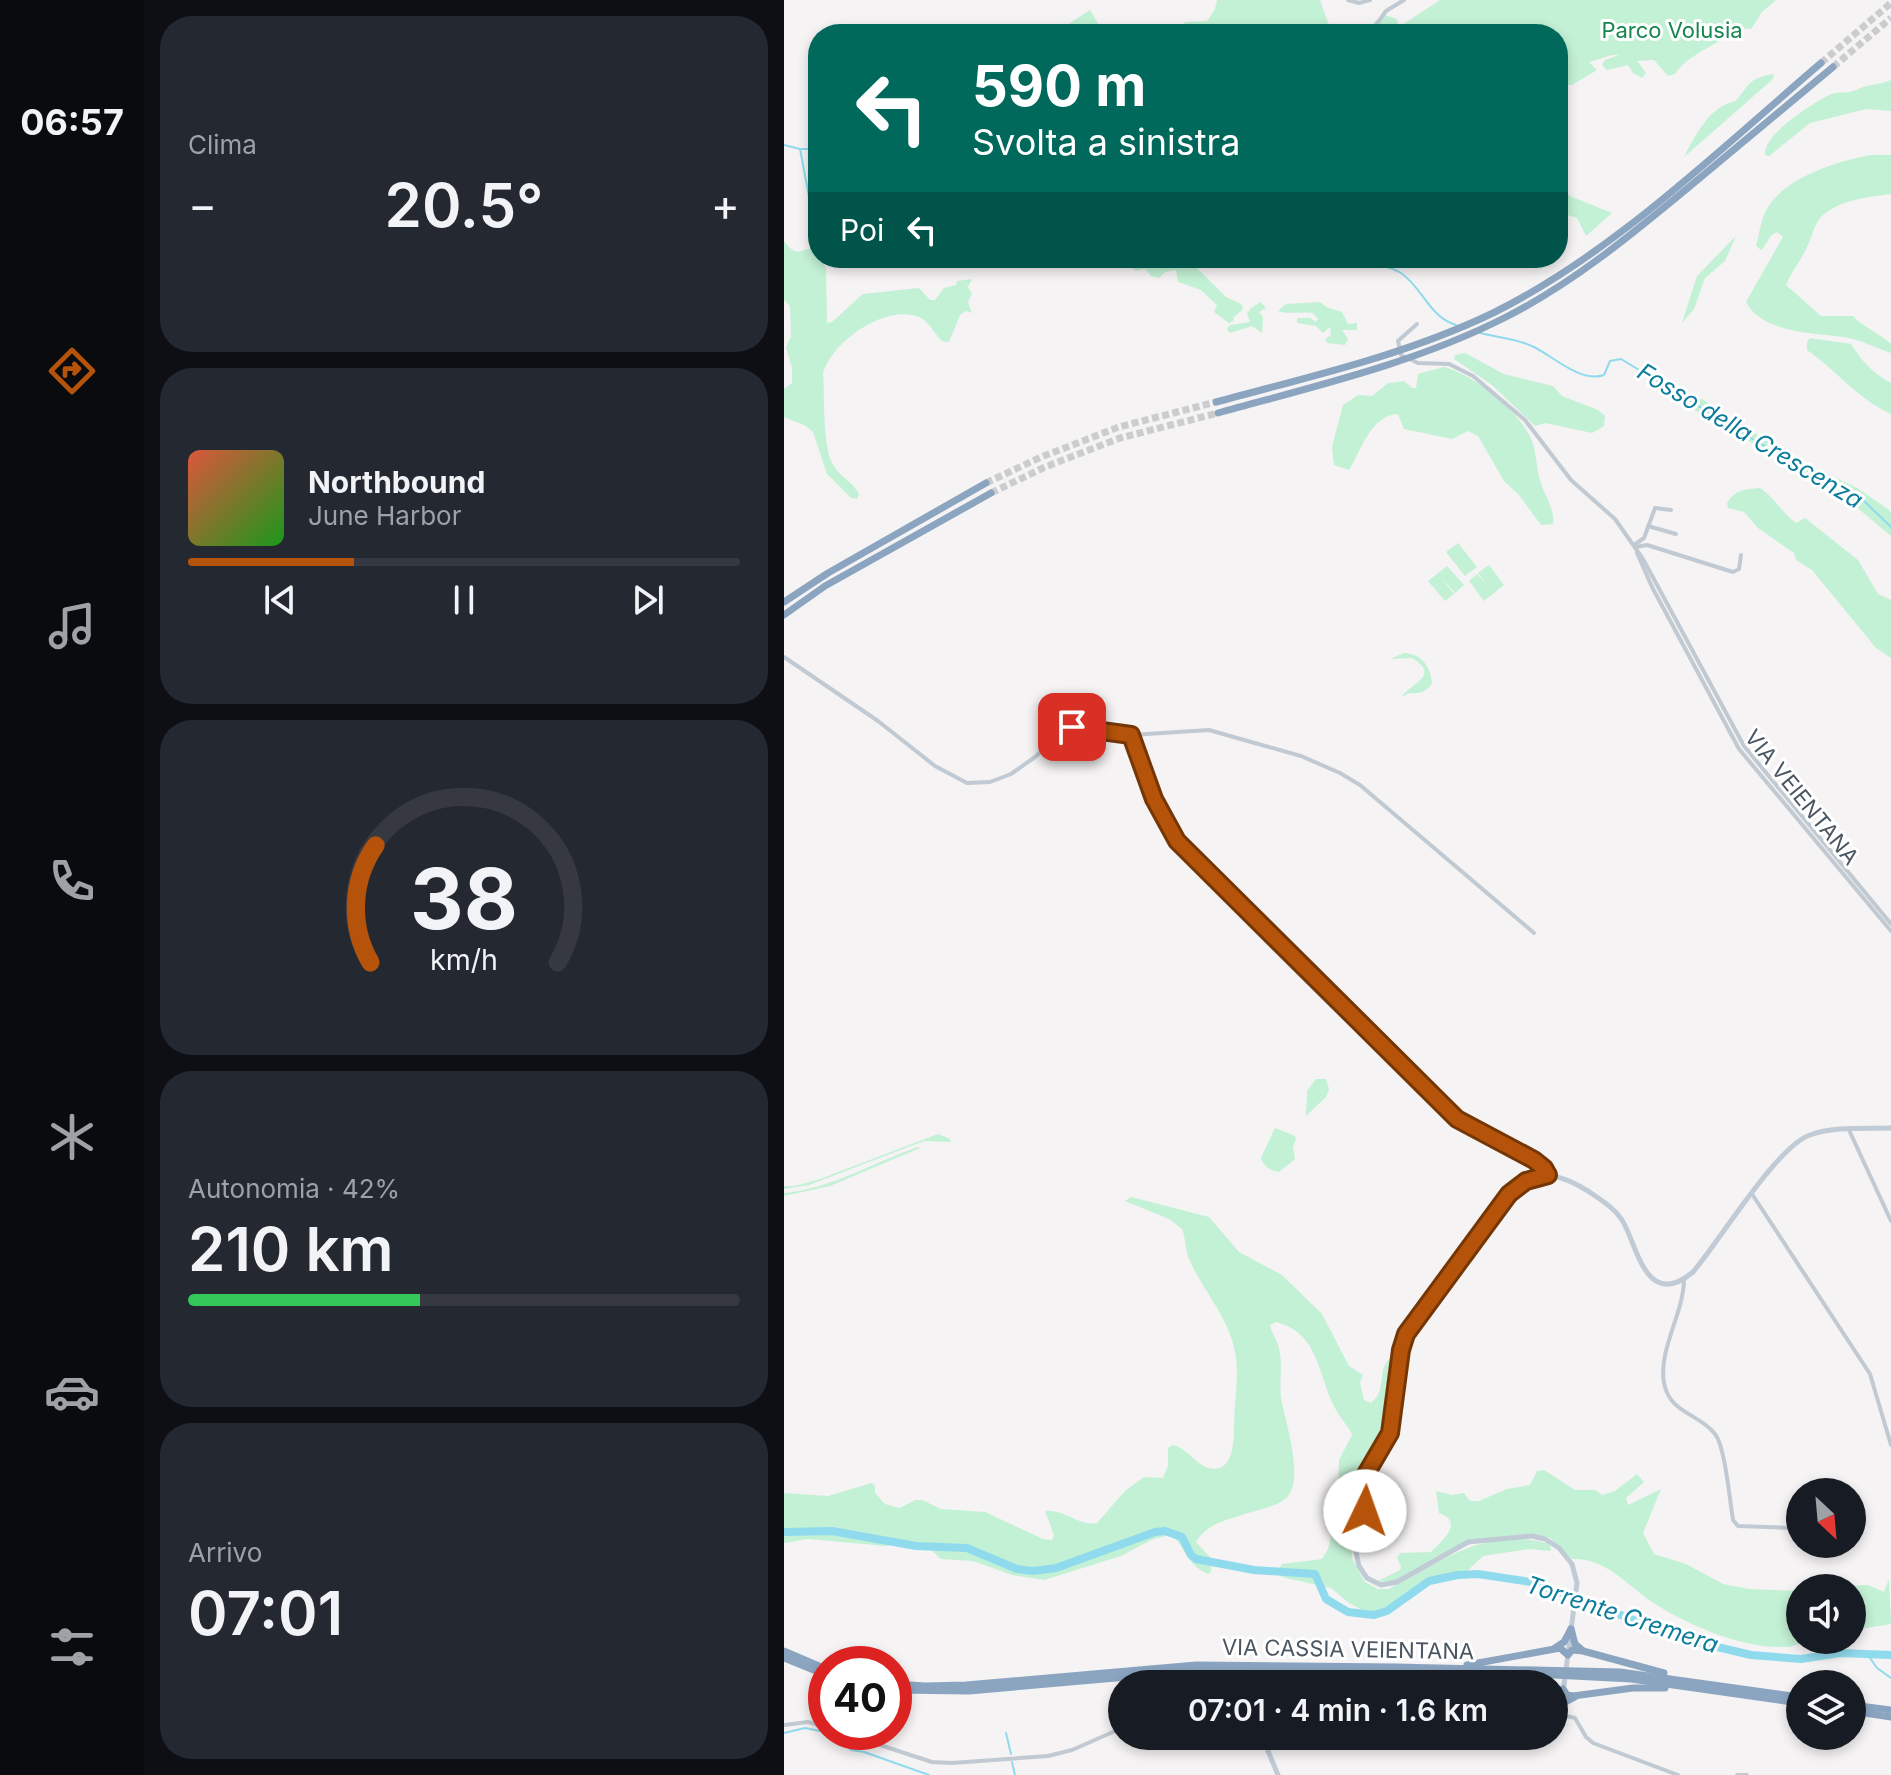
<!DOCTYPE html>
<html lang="it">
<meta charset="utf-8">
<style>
:root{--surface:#171b24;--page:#242831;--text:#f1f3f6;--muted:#9ea1a6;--line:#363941;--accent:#b45309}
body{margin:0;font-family:Inter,sans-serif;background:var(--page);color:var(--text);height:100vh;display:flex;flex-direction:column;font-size:30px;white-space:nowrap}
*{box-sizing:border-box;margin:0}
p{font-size:26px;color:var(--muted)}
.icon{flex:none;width:44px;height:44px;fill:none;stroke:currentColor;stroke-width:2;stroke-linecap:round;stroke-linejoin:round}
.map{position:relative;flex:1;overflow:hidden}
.details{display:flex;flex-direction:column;gap:16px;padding:16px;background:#0d0f14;width:640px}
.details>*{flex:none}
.banner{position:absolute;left:24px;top:24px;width:760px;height:244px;border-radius:32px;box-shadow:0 4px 12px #0003;background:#00695c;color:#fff;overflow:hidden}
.needle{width:52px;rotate:154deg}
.buttons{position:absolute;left:1002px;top:1478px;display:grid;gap:16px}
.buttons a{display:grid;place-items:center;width:80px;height:80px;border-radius:50%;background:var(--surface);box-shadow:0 4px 12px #0003;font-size:40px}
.speed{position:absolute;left:24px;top:1646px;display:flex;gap:16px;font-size:40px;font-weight:700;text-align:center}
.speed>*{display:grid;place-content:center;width:104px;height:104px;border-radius:50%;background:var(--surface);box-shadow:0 4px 12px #0003;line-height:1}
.speed .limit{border:12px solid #d22;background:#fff;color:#111}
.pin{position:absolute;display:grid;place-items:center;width:68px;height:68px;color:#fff;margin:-34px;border-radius:16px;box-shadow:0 4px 12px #0006}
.me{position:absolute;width:88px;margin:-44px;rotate:3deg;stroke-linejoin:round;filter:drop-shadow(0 0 6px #0008)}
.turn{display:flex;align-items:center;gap:28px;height:168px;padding:0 32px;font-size:36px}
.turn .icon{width:104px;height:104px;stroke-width:2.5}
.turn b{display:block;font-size:56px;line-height:68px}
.then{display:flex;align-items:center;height:76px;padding:0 32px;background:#0003;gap:16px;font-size:30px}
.big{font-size:60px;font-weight:600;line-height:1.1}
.details .card{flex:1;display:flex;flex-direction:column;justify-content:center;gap:12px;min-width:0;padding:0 28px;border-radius:32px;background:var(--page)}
.details .dial{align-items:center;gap:0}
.dial svg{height:208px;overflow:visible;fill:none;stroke:var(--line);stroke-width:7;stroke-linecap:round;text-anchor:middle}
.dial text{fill:var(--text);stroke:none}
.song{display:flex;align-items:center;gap:24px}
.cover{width:96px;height:96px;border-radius:12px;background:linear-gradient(135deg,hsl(10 70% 55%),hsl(120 70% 35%))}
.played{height:8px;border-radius:4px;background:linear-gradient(90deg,var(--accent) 30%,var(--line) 30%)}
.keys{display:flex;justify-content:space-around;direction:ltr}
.heat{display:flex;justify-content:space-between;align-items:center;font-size:44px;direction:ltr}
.charge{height:12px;border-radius:6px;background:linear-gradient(90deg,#34c759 42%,var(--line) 0)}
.trip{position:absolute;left:324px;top:1670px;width:460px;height:80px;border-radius:40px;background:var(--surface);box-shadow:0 4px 12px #0003;font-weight:600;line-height:80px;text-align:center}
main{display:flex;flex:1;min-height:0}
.menu{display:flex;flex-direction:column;width:144px;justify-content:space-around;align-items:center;background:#090b0e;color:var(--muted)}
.menu .icon{width:56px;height:56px}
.menu .selected{color:var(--accent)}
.menu b{font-size:36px;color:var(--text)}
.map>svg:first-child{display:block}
.green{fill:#c3f1d5}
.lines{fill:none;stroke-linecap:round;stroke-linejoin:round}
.stream{stroke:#90daee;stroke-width:2}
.river{stroke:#90daee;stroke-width:8}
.highway-tunnel{stroke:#caccce;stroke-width:7;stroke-dasharray:7 3.5;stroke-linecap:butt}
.street{stroke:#c1cad2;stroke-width:4}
.secondary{stroke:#c1cbd6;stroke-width:5}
.highway{stroke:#8ba5c1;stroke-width:7}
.route-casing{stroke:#753606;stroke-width:20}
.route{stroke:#b45309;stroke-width:14}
.labels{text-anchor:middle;stroke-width:6;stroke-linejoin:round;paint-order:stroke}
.park-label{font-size:22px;fill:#17864f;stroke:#fff}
.street-label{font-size:22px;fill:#4a5661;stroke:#fff}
.water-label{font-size:24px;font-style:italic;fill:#0c7c9b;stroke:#fff}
</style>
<main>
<nav class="menu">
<b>06:57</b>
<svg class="icon selected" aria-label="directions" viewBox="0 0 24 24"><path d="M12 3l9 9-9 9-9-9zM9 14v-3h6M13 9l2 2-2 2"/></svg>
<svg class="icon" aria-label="music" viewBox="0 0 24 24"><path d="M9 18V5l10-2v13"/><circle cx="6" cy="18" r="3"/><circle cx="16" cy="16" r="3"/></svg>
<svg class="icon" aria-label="phone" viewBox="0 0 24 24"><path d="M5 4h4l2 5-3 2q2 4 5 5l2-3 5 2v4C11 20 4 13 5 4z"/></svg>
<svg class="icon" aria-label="climate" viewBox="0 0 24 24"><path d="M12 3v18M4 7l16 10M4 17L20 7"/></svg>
<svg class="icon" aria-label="car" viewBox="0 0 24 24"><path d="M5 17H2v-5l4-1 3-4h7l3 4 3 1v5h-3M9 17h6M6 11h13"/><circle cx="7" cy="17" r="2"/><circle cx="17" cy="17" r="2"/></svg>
<svg class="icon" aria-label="filters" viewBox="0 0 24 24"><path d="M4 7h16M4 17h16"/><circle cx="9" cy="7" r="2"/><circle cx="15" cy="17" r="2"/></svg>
</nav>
<section class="details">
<div class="card"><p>Clima</p>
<div class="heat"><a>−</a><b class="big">20.5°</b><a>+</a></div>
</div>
<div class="card">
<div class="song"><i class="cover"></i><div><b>Northbound</b><p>June Harbor</p></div></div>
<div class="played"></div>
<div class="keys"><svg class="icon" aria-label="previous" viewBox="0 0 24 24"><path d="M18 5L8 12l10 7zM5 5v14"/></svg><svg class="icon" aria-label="pause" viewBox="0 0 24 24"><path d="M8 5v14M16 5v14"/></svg><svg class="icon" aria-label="next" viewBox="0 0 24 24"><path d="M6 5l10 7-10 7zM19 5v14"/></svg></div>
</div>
<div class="card dial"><svg viewBox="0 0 100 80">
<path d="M14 69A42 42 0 1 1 86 69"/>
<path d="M14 69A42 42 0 0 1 16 24" stroke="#b45309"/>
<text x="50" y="56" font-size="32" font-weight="700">38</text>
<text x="50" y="72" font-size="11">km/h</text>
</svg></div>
<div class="card"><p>Autonomia · 42%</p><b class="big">210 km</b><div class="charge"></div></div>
<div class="card"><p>Arrivo</p><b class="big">07:01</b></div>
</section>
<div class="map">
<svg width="1107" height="1775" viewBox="0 0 1107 1775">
<rect width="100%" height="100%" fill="#f5f3f3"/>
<g class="green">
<polygon points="433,0 536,0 548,34 395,34 401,22 423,21 431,9"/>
<path d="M 656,0 L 992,0 L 978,12 L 967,29 L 954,28 C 935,45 905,53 891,74 L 884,76 L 870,60 L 853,61 L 862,73 L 858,78 L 849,73 L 844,65 L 823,70 L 818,65 L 821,60 L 835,55 L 828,55 L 805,62 L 813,70 L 788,85 L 774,84 L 774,34 L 584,34 L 591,21 L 601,15 L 613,19 L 615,27 Z"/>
<polygon points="306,10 315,25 301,34 280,34 277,29"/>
<path d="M 990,74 L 989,79 L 900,157 C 911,135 926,106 952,101 C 966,83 966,78 990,74 Z"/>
<path d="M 1107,80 L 1107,111 L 1082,109 L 1026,123 L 985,156 L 981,155 C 979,134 1029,103 1047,94 C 1053,92 1059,93 1066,92 C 1072,91 1077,87 1083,86 C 1092,84 1098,84 1107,80 Z"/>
<path d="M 1087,155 L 1107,155 L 1107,194 C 1084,197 1053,200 1036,218 C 1029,227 1028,238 1023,247 C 1017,261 1008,270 1002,285 L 1037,316 L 1069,316 C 1079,327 1095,333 1107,344 L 1107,353 C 1092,348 1075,339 1059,337 C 1030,333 978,333 962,302 L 999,237 L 993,232 C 984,235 984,244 977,250 L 972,246 C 975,236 976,225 980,215 C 994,179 1053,161 1087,155 Z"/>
<polygon points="774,186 786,196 828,213 802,236 793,218 774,212"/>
<polygon points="952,236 941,261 921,278 910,309 898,323 913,276"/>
<path d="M 0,241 C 17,263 16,243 34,251 L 34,258 L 37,258 L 42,269 L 43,323 L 48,322 L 79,294 L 135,288 L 146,300 L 151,300 L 160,288 L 172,285 L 173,281 L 188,279 L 184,287 L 188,294 L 184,302 L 188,313 L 182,311 L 176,315 L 165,342 L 158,341 C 151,334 145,322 137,318 C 103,302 47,342 39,374 C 41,399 38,444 49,465 C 56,477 69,482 75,494 L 73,499 L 67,498 L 43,474 L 29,432 L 22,426 L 0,417 L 0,389 L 8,383 L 8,368 L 2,347 L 7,336 L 6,306 L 0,300 Z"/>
<polygon points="349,258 403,258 442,297 457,304 459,309 450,317 449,321 445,323 430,312 433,305 417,290 394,282 392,270 381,272 375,278 367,276 361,269 352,271 346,266"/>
<polygon points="477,302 482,308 475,312 479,317 478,333 468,326 446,333 443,329 446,325 466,322 463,314 467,308"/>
<path d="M 536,302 L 542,307 L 558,312 L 564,324 L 573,323 L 573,330 L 558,330 L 564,339 L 561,345 L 543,343 L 541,339 L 547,335 L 546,327 L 539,333 L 532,326 L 513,323 L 513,318 L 526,318 L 532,322 L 534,319 L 529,313 C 517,311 505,315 494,311 L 502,304 Z"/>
<path d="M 1026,338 L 1067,344 C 1078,362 1089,373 1107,383 L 1107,414 C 1074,399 1052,370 1023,350 L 1023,342 Z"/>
<polygon points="681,353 720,374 769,386 778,396 814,410 821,416 820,426 808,433 761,423 751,426 708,385 670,359 671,355"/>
<path d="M 660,367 C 689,374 737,412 748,441 C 753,454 752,470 757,483 C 761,497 771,509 769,524 L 757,525 L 735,495 L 720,481 L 694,436 L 684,431 L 668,439 L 620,429 L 614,414 C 587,415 578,449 565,470 L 550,465 L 548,447 L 559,405 L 574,395 L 588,396 L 604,383 L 620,381 L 628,388 L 632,388 L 634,374 Z"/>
<polygon points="918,399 1006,456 1073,488 1104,509 1107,513 1107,536 1058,495 909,409 911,400"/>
<path d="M 976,488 C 991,498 998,513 1012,523 L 1021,518 L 1074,560 L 1094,594 L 1107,600 L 1107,658 L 1092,648 L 1028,570 L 1012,560 L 1010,553 L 974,528 L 960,512 L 944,508 L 943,503 C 951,490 961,489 976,488 Z"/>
<polygon points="674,543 693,567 681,576 662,552"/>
<polygon points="705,565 720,585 700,601 685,581 693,574 702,584 694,573"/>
<polygon points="663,566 680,585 671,593 656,576 670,594 661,601 644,581"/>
<path d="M 620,653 C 638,654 646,666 648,683 C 643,692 635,694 625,693 L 618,697 C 625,684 658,676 628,658 L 606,659 Z"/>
<polygon points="532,1079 542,1079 545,1089 542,1097 522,1116 523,1091"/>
<path d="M 491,1128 L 511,1136 L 512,1139 L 509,1147 L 511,1159 L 495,1172 C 487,1171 479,1166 477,1158 Z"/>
<polygon points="154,1134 166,1139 167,1142 140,1141 25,1185 0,1189 0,1186 11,1186 36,1179"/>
<path d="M 134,1147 L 136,1148 L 46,1186 L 0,1196 L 0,1193 C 47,1189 90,1162 134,1147 Z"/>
<path d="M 347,1197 L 425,1217 L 455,1252 L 498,1275 L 538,1314 L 565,1366 L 579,1375 L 576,1382 L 580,1400 L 587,1403 C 599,1392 596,1385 599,1371 C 600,1365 606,1357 610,1352 L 613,1353 L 603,1435 L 579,1475 L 578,1514 L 568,1549 L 568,1559 L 581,1582 L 594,1589 L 605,1589 C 655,1561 706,1525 766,1544 L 767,1551 L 745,1549 L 699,1556 L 681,1573 L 642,1580 L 635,1583 L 624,1598 L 610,1606 L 589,1612 L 582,1612 L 565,1603 L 547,1588 L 498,1577 L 495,1569 L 498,1564 L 538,1559 L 544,1549 L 554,1512 L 555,1460 L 568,1435 C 565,1426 558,1421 554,1413 C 533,1379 538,1334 492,1322 L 486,1325 C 488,1334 493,1340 495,1348 C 499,1364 495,1382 497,1398 C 501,1421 520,1476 504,1496 C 496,1506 476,1509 464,1513 C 445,1520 424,1522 412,1542 L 428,1559 L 427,1572 L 424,1574 C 399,1563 402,1543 385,1535 L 367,1540 L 337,1556 L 260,1580 L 228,1575 L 189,1561 L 157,1559 L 147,1550 L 109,1543 L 102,1546 L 24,1539 L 0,1543 L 0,1493 L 44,1496 L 88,1483 L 91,1486 L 91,1493 L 101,1504 L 116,1508 L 131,1500 L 138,1500 L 157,1509 L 201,1512 L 259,1539 L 268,1540 L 270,1535 L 261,1511 C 281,1509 295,1527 313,1523 L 341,1491 L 360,1477 L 379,1478 L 384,1466 L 384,1448 L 388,1445 C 405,1447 415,1473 435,1468 C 450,1464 450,1437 450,1425 C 450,1402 455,1381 452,1358 C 447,1319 420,1293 405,1259 C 401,1249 402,1239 398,1229 L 385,1219 L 341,1201 Z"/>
<path d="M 760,1470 L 791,1490 L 811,1490 L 818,1495 L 831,1491 L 853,1474 L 860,1482 L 842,1498 L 844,1505 L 877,1489 L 859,1533 L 870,1554 L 902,1564 L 939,1584 L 965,1589 L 1016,1591 L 1016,1640 L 1026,1640 C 1018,1642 1009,1647 1002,1647 C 959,1649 903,1625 868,1602 C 842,1584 822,1558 788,1559 L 766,1538 L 750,1534 L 683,1541 L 609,1583 L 594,1581 L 616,1570 L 617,1567 L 613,1557 L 617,1553 L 647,1552 C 658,1541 681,1522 655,1513 L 652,1491 L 668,1495 L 680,1493 L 686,1501 L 695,1501 L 723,1489 L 746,1485 L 753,1471 Z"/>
<polygon points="1105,1579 1107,1624 1068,1630 1068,1588 1035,1588 1084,1585 1100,1592"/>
</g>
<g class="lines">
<g class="stream">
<polyline points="0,145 16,149 34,149"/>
<polyline points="16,149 34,244"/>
<path d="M 575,258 C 588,265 605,265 617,273 C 639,288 645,317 672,325"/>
<path d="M 693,332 C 712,338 733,338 750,347 C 770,357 797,383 820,375 L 826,361 L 837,359 L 975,443 L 1079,500 L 1107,527"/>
<polyline points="1084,1655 1093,1668 1107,1678"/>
<polyline points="43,1732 56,1739 67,1750 80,1752 145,1775"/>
<polyline points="0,1733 21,1728 41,1732"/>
<polyline points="222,1733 227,1754"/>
<polyline points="228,1762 231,1775"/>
</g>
<polyline class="river" points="0,1532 48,1531 132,1546 183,1548 233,1569 249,1571 272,1568 371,1532 381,1531 398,1537 407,1555 412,1559 470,1570 531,1574 542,1599 564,1612 590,1615 603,1611 645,1581 674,1575 694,1574 747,1582 904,1640 967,1655 1017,1659 1056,1653 1107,1655"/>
<g class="highway-tunnel">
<polyline points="1037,63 1107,3"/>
<polyline points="1049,67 1107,18"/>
<polyline points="202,483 257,457 335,427 432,402"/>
<polyline points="207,493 261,467 336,438 434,413"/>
</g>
<g class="street">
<polyline points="564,0 575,3 586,0"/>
<polyline points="580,34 592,25 602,11 620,0"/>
<polyline points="633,324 614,341 617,355 634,363 665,364 689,376 741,420 787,480 831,519 859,559 960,746 1107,924"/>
<polyline points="864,526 892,534"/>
<polyline points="850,545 860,538 871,508 887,510"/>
<polyline points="851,547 863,545 949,572 955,569 957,555"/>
<polyline points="853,553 868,587 955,749 1107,931"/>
<polyline points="0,657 94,721 151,766 183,783 206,782 227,774 251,757 275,734 292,727 347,735 425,730 517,756 556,773 576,785 750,933"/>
<polyline points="347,735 370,799 393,841 673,1119 750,1160 760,1168 764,1175"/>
<polyline points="1065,1130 1107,1221"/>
<polyline points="968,1194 1086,1374 1107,1445"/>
<path d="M 900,1279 C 900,1313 874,1350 880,1383 C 886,1414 915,1413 931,1434 C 941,1446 946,1502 949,1520 L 954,1526 L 1008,1528 L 1015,1519 L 1009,1503"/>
<polyline points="770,1713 791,1718 802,1737 809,1743 894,1775"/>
<polyline points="0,1725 24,1722 42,1727"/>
<polyline points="56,1732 148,1762 168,1763 264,1756 288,1750 338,1728"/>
<polyline points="953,1775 963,1775"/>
</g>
<g class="secondary">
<path d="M 770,1710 L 780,1685 L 793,1583 L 788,1564 L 775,1548 L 761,1539 L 748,1536 L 684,1542 L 613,1582 L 597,1585 L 583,1578 L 575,1566 L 571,1548 L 580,1518 L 582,1474 L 607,1431 L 617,1350 L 622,1334 L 723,1196 C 752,1165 779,1174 810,1195 C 820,1202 831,1209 838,1220 C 853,1243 861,1312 909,1272 C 935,1242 993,1146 1026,1135 C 1050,1126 1081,1129 1107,1128"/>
<polyline points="484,1736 484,1751 494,1775"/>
</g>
<g class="highway">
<path d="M 432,402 C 525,377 622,355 709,313 C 830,253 935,150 1037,63"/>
<path d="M 434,413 C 531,386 632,363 722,317 C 789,283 847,235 905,187 C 953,147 1001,107 1049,67"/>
<polyline points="0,602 44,573 202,483"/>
<polyline points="0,615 41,586 207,493"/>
<polyline points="787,1629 791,1644 798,1650"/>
<polyline points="771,1648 780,1642 787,1629"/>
<polyline points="0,1651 42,1669"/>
<polyline points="0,1658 42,1675"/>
<polyline points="683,1665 776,1648 784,1655 788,1650 799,1651 880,1673"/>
<polyline points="680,1678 716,1684"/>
<polyline points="110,1684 141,1686 182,1685 412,1665 611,1667 836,1672 1016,1697"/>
<polyline points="779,1689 783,1695 789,1696 849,1688 881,1688"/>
<polyline points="110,1690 185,1691 412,1671 770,1675 847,1679 1016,1703"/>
<polyline points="1068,1705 1107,1710"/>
<polyline points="772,1707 791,1697"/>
<polyline points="1068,1711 1107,1717"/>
</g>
</g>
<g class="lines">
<g class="route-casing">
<polyline id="route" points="288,727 347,735 370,799 393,841 673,1119 750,1160 760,1168 764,1175 742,1181 725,1194 622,1334 617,1350 606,1433 582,1474 581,1511"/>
</g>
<use href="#route" class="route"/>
</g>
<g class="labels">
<g class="park-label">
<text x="888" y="38">Parco Volusia</text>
</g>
<g class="street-label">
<text transform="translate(1018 797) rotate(51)" y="8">VIA VEIENTANA</text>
<text transform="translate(564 1649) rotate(1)" y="8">VIA CASSIA VEIENTANA</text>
</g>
<g class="water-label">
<text transform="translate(966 436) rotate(31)" y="8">Fosso della Crescenza</text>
<text transform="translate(838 1615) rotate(18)" y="8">Torrente Cremera</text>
</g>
</g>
</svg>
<div class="buttons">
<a><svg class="needle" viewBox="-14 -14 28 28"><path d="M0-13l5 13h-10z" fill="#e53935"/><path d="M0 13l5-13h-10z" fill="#9ea1a6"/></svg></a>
<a><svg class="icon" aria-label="sound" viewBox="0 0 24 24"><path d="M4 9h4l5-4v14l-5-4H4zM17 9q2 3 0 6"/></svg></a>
<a><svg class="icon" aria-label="layers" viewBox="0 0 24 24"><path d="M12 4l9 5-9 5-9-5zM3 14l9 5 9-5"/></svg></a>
</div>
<div class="speed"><div class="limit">40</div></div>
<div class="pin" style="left:288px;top:727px;background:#d93025"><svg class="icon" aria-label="arrive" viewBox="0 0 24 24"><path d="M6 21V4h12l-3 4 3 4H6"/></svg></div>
<svg class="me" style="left:581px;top:1511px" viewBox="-20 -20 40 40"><circle r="19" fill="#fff"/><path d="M0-13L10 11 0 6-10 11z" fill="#b45309"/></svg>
<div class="trip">07:01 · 4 min · 1.6 km</div>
<div class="banner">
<div class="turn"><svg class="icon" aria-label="left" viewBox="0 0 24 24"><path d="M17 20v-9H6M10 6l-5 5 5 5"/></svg><div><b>590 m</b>Svolta a sinistra</div></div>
<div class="then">Poi<svg class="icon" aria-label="left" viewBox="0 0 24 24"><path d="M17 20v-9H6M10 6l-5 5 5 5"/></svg></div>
</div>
</div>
</main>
